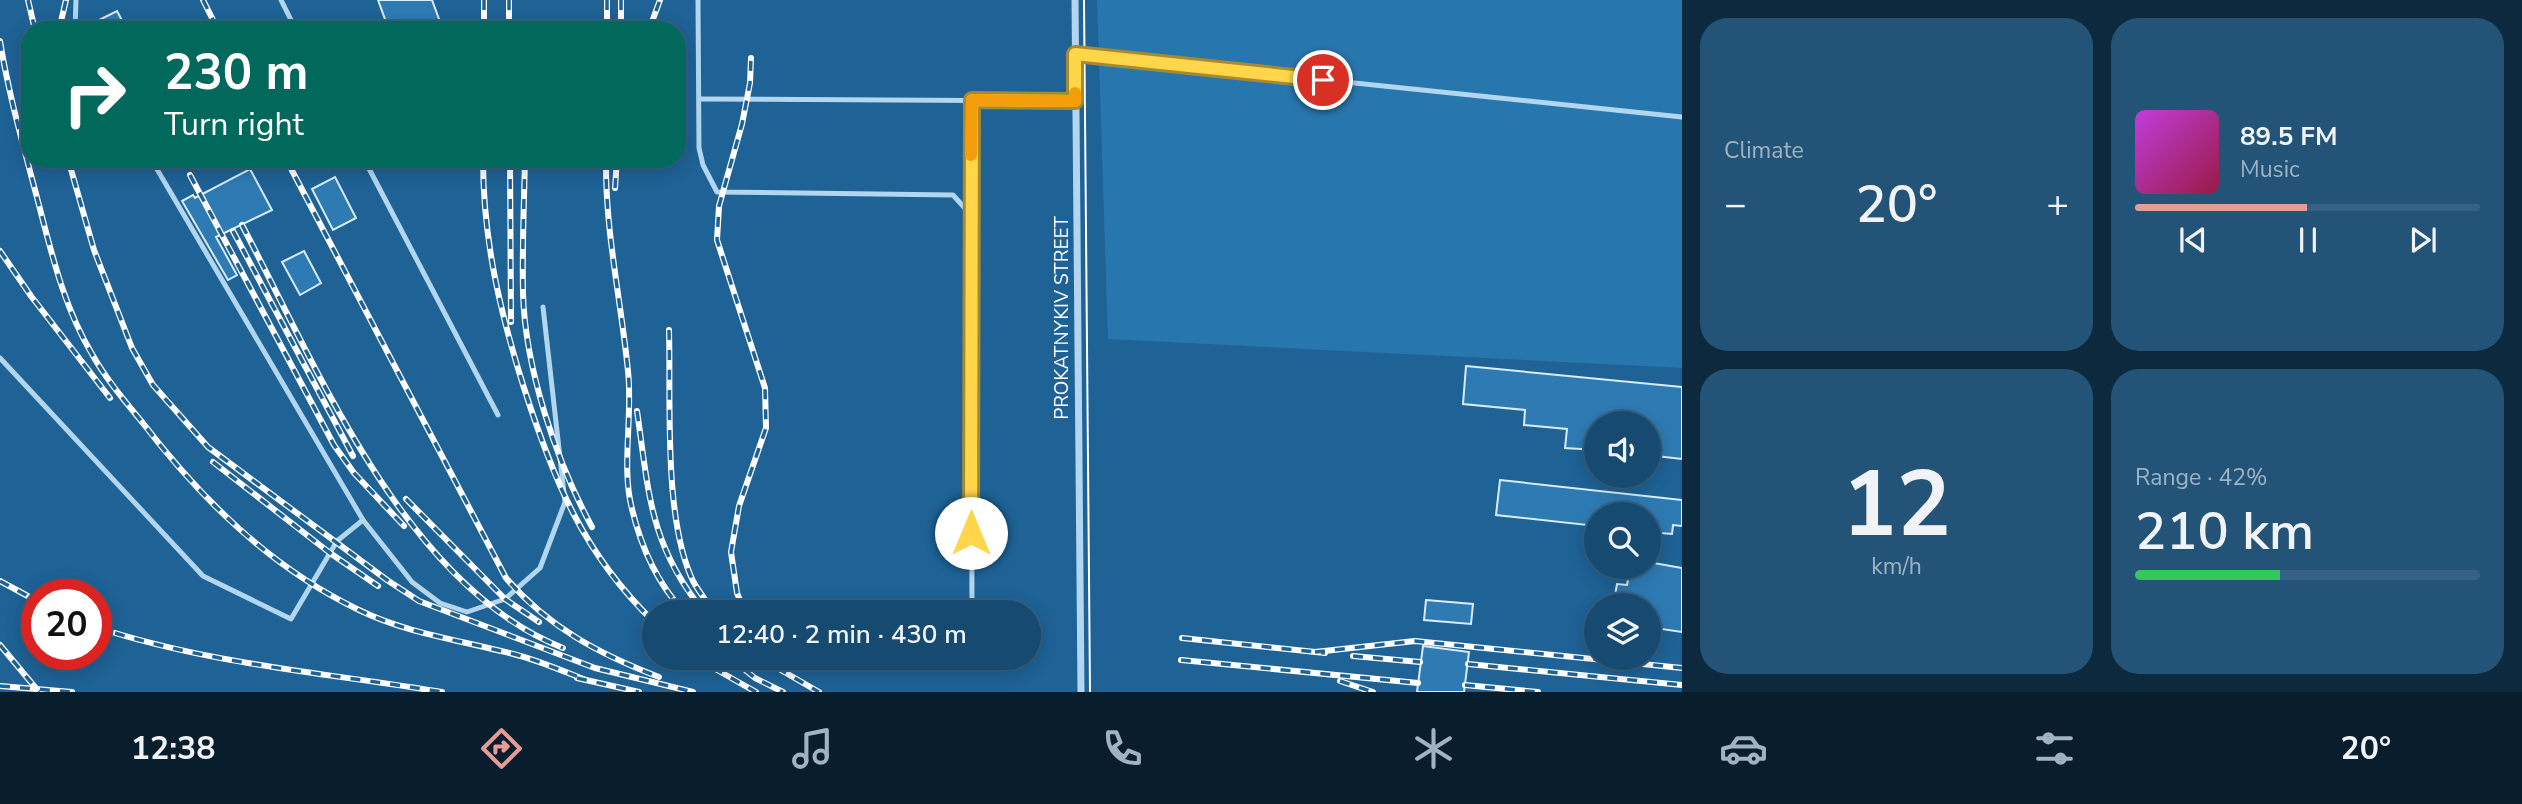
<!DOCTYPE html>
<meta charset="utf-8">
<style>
:root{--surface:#164a70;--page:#235478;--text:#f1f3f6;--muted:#9eb3c3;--line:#356283;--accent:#e69b98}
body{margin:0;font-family:"Nunito Sans",sans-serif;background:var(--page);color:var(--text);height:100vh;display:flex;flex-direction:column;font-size:26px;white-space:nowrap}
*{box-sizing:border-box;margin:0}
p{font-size:23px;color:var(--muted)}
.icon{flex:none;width:38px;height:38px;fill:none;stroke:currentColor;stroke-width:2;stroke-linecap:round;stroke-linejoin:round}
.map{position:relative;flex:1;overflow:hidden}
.sheet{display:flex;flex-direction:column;gap:18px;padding:18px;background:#0c293e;width:840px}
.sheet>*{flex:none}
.top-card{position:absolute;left:21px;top:21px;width:665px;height:147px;border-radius:28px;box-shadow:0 4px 18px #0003,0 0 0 2px var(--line);background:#00695c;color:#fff;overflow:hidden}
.buttons{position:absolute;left:1584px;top:411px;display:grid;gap:14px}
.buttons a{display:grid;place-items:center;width:77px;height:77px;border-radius:50%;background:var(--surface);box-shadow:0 4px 18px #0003,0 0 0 2px var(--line);font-size:35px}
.speed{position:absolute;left:21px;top:579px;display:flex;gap:14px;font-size:35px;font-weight:700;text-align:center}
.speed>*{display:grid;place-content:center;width:91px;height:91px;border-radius:50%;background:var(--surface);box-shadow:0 4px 18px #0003,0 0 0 2px var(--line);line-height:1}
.speed .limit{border:10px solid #d22;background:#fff;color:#111}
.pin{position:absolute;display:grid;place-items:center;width:60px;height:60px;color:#fff;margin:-30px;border:4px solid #fff;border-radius:50%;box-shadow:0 2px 7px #0007}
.me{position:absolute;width:77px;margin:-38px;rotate:0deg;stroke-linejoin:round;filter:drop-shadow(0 0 5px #0008)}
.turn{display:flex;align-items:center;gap:24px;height:147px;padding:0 28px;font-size:32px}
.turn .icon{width:91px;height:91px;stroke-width:2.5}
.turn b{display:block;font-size:49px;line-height:60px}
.big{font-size:52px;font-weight:600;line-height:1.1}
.sheet .widget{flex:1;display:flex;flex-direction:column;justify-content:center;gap:10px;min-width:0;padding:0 24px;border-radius:28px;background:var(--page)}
.sheet .dial{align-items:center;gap:0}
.dial b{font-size:91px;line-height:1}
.song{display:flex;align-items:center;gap:21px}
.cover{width:84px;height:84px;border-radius:10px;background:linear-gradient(135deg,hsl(290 70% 55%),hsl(340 70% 35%))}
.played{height:7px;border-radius:4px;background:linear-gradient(90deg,var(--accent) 50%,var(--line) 50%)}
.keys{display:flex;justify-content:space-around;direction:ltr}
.heat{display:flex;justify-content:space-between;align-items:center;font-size:38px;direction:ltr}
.charge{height:10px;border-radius:5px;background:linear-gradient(90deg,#34c759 42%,var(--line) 0)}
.sheet .tiles{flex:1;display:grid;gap:18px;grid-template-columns:repeat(2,1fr)}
.trip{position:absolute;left:642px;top:600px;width:399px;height:70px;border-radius:35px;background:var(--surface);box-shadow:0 4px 18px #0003,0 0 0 2px var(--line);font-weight:600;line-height:70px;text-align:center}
.tab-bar{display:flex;height:112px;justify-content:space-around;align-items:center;background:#091e2d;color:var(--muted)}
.tab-bar .icon{width:49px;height:49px}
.tab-bar .on{color:var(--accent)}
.tab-bar b{font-size:32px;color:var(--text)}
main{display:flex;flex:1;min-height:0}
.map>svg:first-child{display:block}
.green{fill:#2876ae}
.building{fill:#2e7bb3;stroke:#d9ecfa;stroke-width:2}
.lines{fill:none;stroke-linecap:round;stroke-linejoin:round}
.lane{stroke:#b2d6ef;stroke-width:5}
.street{stroke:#b2d6ef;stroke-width:7}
.tram{stroke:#fff;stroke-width:2}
.rail-casing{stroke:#fff;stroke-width:6}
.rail{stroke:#1e6296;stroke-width:3.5;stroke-dasharray:10;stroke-linecap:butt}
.route-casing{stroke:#a68a30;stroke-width:18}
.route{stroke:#ffd54a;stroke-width:12}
.slow{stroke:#f59e0b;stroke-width:12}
.labels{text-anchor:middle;stroke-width:7;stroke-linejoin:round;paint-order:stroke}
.street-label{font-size:19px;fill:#fff;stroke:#1e6296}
</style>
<main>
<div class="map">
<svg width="1682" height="692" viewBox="0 0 1682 692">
<rect width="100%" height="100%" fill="#1e6296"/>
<polygon class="green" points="1097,0 1682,0 1682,368 1108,339"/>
<g class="building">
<polygon points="378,0 432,0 443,30 389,30"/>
<polygon points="117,11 127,30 99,30 95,22"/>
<polygon points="250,169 272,210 216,237 237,275 228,280 182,201 193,195 195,198"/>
<polygon points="335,177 356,218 333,230 312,189"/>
<polygon points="304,251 321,283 300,295 282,262"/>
<polygon points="1466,366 1682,387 1682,459 1648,455 1648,424 1596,424 1596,450 1565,448 1567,429 1524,425 1525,410 1463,404"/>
<polygon points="1500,480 1682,500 1682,526 1673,525 1672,534 1648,532 1648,514 1596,514 1596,526 1496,515"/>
<polygon points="1648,562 1682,568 1682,632 1648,627 1648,606 1613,606 1617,584 1627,585 1630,567 1648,567"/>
<polygon points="1426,600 1473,604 1471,624 1424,620"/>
<polygon points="1423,646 1469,652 1464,692 1417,692"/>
</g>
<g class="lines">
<g class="lane">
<polyline points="281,0 296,30"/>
<polyline points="698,0 699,148 703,165 717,192 953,195 971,215 972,612"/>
<polyline points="75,30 76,0"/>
<polyline points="1075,54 1682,117"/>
<polyline points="699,99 1075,101"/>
<polyline points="364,159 498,415"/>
<polyline points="971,215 972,101"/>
<polyline points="0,358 203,576 291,619 337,541 363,520 151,159"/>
<polyline points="363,520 412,582 440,603 467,612 505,599 540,568 565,502 543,307"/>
</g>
<polyline class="street" points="1075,0 1081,692"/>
<polyline class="tram" points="1084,0 1090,692"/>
<g class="rail-casing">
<g id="rail">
<polyline points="28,0 35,30"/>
<polyline points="203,0 218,30"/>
<polyline points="509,0 509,30"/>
<polyline points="59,30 66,0"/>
<polyline points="484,30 484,0"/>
<polyline points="607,30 607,0"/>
<polyline points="621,30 621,0"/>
<polyline points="649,30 660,0"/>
<path d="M 0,41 C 8,91 22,141 35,190 C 50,246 62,304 92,354 C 106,379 124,400 142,422 C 202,500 270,567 359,610 C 404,632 453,639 501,651 C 530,657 558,669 586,680"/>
<polyline points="68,159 94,250 132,348 153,385 208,447 387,580 419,601 595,668 693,692"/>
<path d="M 286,159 L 506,578 C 548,627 599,654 659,677"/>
<path d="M 483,159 C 483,240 500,312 524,388 C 554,481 583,553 654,622"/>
<polyline points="510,159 511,322"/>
<path d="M 525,159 C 524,204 522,248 523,293 C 525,368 556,461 592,527"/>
<path d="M 606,159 C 605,231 621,300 628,371 C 633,415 621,468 632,509 C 641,547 658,584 684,612"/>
<polyline points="190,175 334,445 354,473 404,526"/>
<polyline points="615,188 617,159"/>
<path d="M 242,225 C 317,367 405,586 563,648"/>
<polyline points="233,231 353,456"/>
<polyline points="0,251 31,296 110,398"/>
<path d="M 669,330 C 671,400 663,518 693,581 C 699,592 707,602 714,612"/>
<path d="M 637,411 C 649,493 649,544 704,612"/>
<polyline points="213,462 330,553 378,586"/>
<polyline points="406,499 505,599 539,622"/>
<polyline points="0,581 37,601"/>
<polyline points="745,612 737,593 731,552 739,506 766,428 765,388 717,240 719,206 742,124 750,83 751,58"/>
<path d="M 96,627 C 208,664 326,673 442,692"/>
<polyline points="1182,638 1325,653"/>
<polyline points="0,645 39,692"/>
<polyline points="1315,652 1415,641 1682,668"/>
<polyline points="1353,656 1420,662"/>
<polyline points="696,658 756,692"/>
<polyline points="730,658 755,678 783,692"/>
<polyline points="760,658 819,692"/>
<polyline points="1181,660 1418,683"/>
<polyline points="1468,664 1682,685"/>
<polyline points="577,678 639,692"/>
<polyline points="1340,681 1373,692"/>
<polyline points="1465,685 1538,692"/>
<polyline points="0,686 72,692"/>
</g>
</g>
<use href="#rail" class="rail"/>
</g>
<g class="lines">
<g class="route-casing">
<polyline id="route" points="971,533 972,100 1075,101 1075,54 1323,80"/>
</g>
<use href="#route" class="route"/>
<polyline class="slow" points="971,155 972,100 1075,101 1075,93"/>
</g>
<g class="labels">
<g class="street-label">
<text transform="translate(1061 318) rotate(-90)" y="7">PROKATNYKIV STREET</text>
</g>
</g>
</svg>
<div class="buttons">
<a><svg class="icon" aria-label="sound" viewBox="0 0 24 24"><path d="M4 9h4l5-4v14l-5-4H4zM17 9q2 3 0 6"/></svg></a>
<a><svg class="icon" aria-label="search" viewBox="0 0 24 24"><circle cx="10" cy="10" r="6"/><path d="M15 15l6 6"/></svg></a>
<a><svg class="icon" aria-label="layers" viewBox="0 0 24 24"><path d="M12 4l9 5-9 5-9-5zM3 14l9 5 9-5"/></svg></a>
</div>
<div class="speed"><div class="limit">20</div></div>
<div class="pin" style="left:1323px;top:80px;background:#d93025"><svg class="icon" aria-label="arrive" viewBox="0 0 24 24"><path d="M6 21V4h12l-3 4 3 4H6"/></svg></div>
<svg class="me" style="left:971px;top:533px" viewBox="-20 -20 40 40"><circle r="19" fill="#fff"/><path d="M0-13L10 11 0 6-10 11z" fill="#ffd54a"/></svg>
<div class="trip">12:40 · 2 min · 430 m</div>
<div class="top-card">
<div class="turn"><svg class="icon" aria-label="right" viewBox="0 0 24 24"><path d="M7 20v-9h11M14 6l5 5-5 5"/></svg><div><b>230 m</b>Turn right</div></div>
</div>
</div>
<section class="sheet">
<div class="tiles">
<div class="widget"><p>Climate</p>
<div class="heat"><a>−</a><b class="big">20°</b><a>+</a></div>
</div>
<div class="widget">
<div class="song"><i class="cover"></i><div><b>89.5 FM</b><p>Music</p></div></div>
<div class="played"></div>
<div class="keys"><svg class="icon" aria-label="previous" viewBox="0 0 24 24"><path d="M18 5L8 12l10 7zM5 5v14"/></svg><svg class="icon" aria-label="pause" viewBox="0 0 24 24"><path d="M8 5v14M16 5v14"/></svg><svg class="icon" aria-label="next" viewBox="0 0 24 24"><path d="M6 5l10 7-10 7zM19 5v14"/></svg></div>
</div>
<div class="widget dial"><b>12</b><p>km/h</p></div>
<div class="widget"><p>Range · 42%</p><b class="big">210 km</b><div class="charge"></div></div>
</div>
</section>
</main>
<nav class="tab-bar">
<b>12:38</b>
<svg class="icon on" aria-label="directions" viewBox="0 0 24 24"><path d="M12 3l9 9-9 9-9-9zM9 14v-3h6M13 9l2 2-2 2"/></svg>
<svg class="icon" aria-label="music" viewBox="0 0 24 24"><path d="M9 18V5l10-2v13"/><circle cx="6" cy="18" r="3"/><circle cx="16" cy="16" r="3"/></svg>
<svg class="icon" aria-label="phone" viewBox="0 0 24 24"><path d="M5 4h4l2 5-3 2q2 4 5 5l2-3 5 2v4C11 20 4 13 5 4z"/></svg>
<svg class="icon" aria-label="climate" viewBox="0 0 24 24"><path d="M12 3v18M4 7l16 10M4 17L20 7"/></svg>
<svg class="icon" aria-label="car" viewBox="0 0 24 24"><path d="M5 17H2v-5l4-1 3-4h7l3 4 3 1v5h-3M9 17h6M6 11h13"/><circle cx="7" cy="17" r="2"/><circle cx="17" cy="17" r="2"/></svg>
<svg class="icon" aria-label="filters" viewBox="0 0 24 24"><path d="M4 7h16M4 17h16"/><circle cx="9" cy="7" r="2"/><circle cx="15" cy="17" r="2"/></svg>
<b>20°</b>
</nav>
